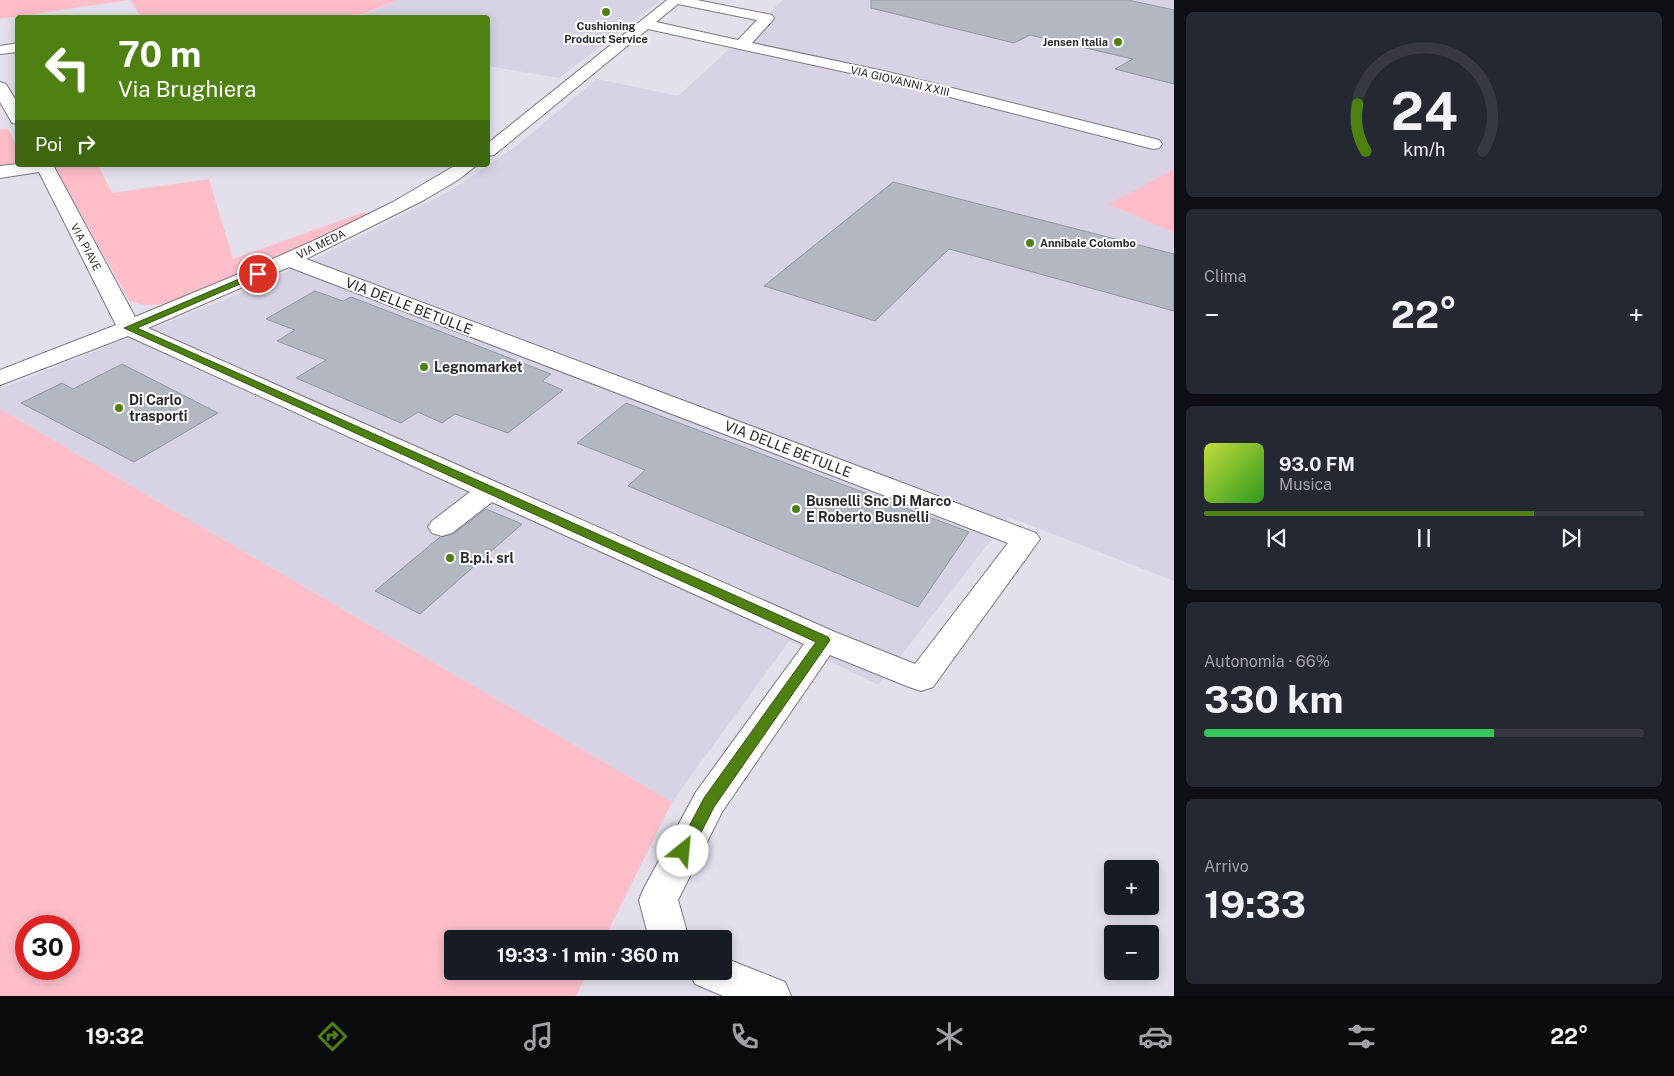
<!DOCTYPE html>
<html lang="it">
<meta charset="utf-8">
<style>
:root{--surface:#171b24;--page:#242831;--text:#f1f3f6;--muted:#9ea1a6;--line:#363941;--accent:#4e8012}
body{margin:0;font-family:"Public Sans",sans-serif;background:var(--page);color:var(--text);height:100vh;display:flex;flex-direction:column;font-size:19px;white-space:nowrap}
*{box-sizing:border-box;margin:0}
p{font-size:16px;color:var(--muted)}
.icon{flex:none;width:28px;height:28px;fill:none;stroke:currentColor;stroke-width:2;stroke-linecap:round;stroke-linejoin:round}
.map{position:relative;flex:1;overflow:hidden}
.side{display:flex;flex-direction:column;gap:12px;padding:12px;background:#0d0f14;width:500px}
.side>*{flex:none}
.banner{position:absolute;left:15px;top:15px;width:475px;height:152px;border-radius:5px;box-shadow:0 2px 12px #0003;background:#4e8012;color:#fff;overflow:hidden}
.tools{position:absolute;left:1104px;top:860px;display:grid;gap:10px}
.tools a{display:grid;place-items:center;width:55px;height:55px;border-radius:5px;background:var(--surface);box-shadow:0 2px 12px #0003;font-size:25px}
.speed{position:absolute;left:15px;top:915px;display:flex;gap:10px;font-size:25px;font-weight:700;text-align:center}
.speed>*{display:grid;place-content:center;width:65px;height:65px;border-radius:50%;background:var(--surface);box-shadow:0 2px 12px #0003;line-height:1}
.speed .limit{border:8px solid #d22;background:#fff;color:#111}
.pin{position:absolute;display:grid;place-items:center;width:42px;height:42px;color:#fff;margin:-21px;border:2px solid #fff;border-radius:50%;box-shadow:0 1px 5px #0007}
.me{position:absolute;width:55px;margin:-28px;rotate:28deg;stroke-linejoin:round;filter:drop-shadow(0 0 4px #0008)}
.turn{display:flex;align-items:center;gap:18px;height:105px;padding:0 20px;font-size:22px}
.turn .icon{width:65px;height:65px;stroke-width:2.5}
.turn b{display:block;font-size:35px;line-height:42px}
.then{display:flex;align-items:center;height:48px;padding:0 20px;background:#0003;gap:10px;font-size:19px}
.big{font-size:38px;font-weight:700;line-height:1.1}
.side .card{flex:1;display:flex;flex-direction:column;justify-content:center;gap:8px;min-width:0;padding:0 18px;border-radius:8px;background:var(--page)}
.side .dial{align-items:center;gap:0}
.dial svg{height:130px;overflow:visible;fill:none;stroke:var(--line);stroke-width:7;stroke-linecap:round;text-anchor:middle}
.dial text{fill:var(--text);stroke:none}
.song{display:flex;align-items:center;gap:15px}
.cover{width:60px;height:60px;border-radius:8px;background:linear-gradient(135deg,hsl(70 70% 55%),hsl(110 70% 35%))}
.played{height:5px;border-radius:2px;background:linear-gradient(90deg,var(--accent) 75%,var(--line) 75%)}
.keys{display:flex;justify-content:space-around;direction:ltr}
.heat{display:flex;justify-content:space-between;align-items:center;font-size:28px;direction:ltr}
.charge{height:8px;border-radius:4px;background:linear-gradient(90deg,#34c759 66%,var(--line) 0)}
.trip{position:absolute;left:444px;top:930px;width:288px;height:50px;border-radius:5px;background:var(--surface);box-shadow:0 2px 12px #0003;font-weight:700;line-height:50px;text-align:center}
.menu{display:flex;height:80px;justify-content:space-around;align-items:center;background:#090b0e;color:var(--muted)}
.menu .icon{width:35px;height:35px}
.menu .on{color:var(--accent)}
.menu b{font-size:22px;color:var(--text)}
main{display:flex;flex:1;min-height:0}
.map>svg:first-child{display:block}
.built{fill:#d7d3e4}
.green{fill:#fdbeca;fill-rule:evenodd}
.building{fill:#b2b7c2;stroke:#9297a1}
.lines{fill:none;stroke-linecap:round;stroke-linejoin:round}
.minor-casing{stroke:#7b7882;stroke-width:2}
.minor{fill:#fff;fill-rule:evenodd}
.route{fill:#4e8012;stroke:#33530c}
.poi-dot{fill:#4e8012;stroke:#fff;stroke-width:2}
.labels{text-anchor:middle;stroke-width:4;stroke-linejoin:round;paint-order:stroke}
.far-poi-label{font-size:11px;font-weight:bold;fill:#29282c;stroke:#fff}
.far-street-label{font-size:11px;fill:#29282c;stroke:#fff}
.street-label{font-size:14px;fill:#29282c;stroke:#fff}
.poi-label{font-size:14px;font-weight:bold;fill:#29282c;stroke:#fff;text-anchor:start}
</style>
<main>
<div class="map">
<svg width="1174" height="996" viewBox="0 0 1174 996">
<rect width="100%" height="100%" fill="#e3e0ec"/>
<g class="built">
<polygon points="398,0 661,0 559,78 488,66 488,18 355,18"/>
<polygon points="783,0 1174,0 1174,169 1108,204 1174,233 1174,581 1009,517 878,685 789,641 672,802 0,409 0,389 229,298 321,256 450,191 515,147 597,79 678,96"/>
</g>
<g class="green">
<polygon points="0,0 129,0 0,19"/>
<polygon points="130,0 398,0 355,17 141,17"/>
<polygon points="0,129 8,129 17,146 17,164 0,166"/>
<path d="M 53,165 L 98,165 L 112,193 L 209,179 L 233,259 L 364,212 L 370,216 L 174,301 C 158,305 144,308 129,300 Z"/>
<polygon points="1174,169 1174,233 1108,204"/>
<path d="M 0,409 L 672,802 L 604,939 L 452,939 L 452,971 L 588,971 L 576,996 L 0,996 ZM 26,926 L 69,926 L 69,969 L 26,969 Z"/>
</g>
<g class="building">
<polygon points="871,0 1128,0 1174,10 1174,84 1115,69 1133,59 1030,35 1014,43 871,8"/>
<polygon points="893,182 1174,254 1174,311 949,249 875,321 764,286"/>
<polygon points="315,291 343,301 351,297 551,374 542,381 563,390 508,433 455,414 442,423 418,412 401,423 296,378 326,360 277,341 295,330 266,319"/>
<polygon points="122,364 218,413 134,462 21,403 62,383 73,389"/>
<polygon points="626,403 969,532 918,607 628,486 645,470 577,443"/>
<polygon points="486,509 522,524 420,614 375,591 440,537 453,534"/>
</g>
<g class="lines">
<g class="minor-casing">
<g id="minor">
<path d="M 667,0 L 697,0 L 772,15 L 774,18 L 772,21 L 752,43 L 888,72 L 1159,140 L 1162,144 L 1159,148 L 1153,149 L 887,81 L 648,29 L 494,155 L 488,156 L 488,143 ZM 678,4 L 757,20 L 738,40 L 656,22 Z"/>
<polygon points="18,43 18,52 0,54 0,46"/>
<polygon points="0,82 6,84 18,104 18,124 12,123 0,102"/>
<path d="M 18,164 L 53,165 L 135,317 L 241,273 L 322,237 L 393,202 L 456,165 L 477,165 L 458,180 L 424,200 L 306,259 L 1036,533 L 1040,539 L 933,687 L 921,691 L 909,687 L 830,655 L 722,812 L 678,900 L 689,939 L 649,939 L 639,900 L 644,888 L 696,792 L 804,644 L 492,502 L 452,533 L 442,536 L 432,533 L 428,527 L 432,521 L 470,492 L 128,336 L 0,385 L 0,370 L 116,325 L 39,172 L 0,178 L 0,166 ZM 289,267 L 1008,543 L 915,664 L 835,632 L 148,328 Z"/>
<polygon points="722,957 785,982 791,996 723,996 695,984 689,971 722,971"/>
</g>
</g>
<use href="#minor" class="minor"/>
</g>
<polygon class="route" points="258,271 261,272 261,275 137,328 828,637 830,640 828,643 714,807 689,856 683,858 678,856 676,851 704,798 816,642 124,328"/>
<g class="poi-dot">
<circle cx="606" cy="12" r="5"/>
<circle cx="1118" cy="42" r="5"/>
<circle cx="1030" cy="243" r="5"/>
<circle cx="424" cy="367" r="5"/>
<circle cx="119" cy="408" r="5"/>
<circle cx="796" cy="509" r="5"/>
<circle cx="450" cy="558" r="5"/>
</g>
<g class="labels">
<g class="far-poi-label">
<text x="606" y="30">Cushioning<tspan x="606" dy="13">Product Service</tspan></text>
<text x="1108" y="46" text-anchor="end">Jensen Italia</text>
<text x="1040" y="247" text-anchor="start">Annibale Colombo</text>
</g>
<g class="far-street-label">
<text transform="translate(900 81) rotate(13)" y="4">VIA GIOVANNI XXIII</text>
<text transform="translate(321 244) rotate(-26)" y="4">VIA MEDA</text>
<text transform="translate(86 247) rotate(62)" y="4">VIA PIAVE</text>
</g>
<g class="street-label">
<text transform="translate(409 306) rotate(21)" y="5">VIA DELLE BETULLE</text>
<text transform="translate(788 449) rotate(21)" y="5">VIA DELLE BETULLE</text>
</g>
<g class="poi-label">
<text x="434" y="372">Legnomarket</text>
<text x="129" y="405">Di Carlo<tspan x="129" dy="16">trasporti</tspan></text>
<text x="806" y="506">Busnelli Snc Di Marco<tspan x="806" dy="16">E Roberto Busnelli</tspan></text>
<text x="460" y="563">B.p.i. srl</text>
</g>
</g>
</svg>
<div class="tools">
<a>+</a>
<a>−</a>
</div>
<div class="speed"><div class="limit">30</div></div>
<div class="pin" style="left:258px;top:274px;background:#d93025"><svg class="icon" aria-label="arrive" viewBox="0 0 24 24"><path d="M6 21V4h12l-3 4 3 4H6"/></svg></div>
<svg class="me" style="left:683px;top:851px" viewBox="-20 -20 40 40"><circle r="19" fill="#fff"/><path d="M0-13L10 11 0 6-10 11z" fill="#4e8012"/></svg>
<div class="trip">19:33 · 1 min · 360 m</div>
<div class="banner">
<div class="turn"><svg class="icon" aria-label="left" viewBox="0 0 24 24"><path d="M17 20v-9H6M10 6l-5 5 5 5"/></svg><div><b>70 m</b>Via Brughiera</div></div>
<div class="then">Poi<svg class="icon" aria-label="right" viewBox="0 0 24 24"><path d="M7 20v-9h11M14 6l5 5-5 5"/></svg></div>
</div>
</div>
<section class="side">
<div class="card dial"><svg viewBox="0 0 100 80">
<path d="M14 69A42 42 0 1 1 86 69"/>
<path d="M14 69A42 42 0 0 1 9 40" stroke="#4e8012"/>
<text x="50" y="56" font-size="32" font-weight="700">24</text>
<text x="50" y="72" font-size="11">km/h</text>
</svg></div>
<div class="card"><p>Clima</p>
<div class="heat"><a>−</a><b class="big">22°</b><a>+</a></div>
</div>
<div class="card">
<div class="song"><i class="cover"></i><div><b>93.0 FM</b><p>Musica</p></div></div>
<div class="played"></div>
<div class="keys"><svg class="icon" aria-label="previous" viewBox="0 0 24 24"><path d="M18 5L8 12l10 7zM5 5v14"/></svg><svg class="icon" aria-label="pause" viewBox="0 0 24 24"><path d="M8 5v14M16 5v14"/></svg><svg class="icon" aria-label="next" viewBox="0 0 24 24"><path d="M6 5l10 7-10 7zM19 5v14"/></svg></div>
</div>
<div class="card"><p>Autonomia · 66%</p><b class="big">330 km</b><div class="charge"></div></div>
<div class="card"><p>Arrivo</p><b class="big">19:33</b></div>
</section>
</main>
<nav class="menu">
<b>19:32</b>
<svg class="icon on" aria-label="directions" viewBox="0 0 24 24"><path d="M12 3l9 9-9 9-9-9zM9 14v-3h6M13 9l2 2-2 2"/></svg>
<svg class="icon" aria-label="music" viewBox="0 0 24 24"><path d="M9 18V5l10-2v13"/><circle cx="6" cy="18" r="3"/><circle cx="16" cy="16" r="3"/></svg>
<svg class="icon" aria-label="phone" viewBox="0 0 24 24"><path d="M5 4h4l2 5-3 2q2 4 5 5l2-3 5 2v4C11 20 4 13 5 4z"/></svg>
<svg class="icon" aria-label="climate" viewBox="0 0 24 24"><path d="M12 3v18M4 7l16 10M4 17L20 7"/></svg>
<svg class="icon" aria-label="car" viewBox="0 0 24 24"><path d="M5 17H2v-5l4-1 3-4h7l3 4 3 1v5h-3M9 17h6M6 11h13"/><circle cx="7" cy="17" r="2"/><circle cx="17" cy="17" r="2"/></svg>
<svg class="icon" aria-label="filters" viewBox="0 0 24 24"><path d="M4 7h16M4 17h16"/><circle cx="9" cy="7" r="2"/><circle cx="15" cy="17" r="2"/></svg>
<b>22°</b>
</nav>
